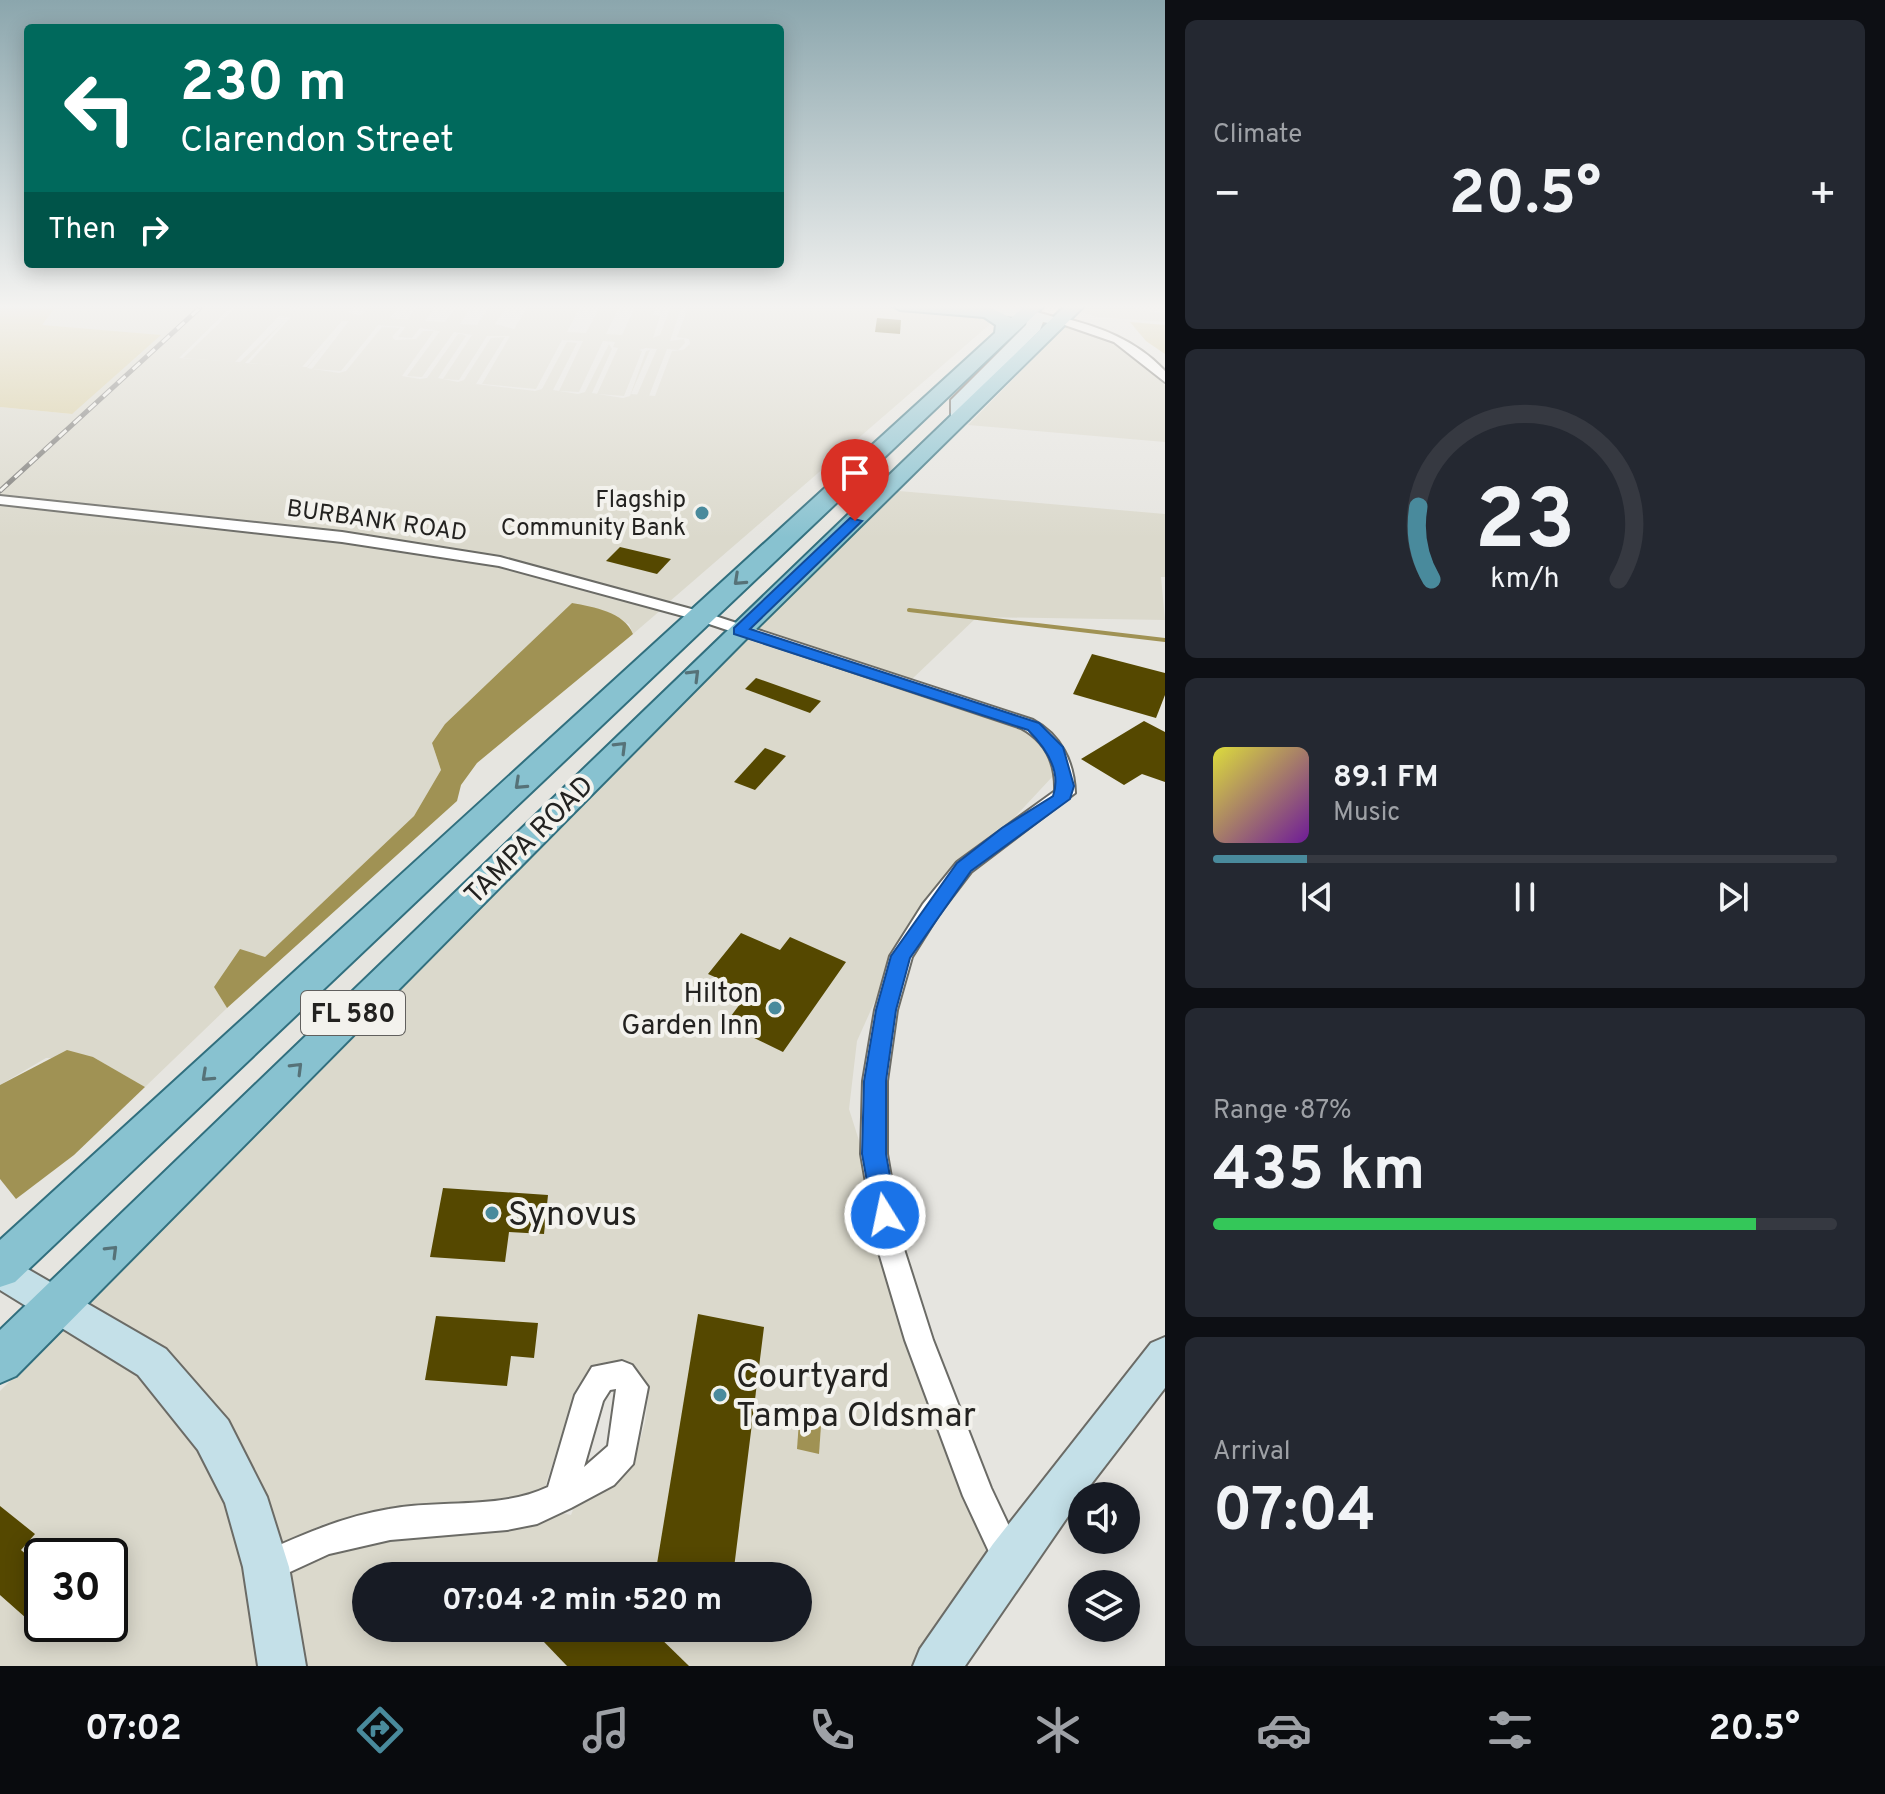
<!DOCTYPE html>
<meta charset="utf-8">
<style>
:root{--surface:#171b24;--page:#242831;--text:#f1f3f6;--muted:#9ea1a6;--line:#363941;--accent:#498a9c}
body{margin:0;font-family:Overpass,sans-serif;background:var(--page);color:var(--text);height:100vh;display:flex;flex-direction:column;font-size:30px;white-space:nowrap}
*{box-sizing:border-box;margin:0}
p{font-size:26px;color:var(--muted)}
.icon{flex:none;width:44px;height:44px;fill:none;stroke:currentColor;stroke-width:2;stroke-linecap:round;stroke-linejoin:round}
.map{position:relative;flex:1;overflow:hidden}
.panel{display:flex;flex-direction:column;gap:20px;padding:20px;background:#0d0f14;width:720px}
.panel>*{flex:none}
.hud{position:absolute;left:24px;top:24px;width:760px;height:244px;border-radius:8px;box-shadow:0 4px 20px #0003;background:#00695c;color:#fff;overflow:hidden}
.controls{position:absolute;left:1068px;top:1482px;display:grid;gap:16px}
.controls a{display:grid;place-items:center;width:72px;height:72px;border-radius:50%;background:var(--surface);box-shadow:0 4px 20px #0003;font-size:40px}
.speed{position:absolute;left:24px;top:1538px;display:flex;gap:16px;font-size:40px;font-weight:700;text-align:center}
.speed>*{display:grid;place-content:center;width:104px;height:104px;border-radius:50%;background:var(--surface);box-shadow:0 4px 20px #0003;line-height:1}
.speed .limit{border:4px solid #111;border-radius:12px;background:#fff;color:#111}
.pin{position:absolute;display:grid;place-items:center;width:68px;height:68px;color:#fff;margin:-82px -34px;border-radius:50% 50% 50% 0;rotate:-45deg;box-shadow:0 0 8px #0007}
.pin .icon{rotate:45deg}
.me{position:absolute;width:88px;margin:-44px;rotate:350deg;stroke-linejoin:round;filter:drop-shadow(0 0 6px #0008)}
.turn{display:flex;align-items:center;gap:28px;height:168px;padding:0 24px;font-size:36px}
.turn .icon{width:104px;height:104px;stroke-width:2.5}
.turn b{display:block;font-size:56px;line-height:68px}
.then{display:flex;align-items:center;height:76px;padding:0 24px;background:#0003;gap:16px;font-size:30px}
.big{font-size:60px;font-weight:700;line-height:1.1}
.panel .card{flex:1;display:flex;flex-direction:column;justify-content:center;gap:12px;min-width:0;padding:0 28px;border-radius:12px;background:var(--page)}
.panel .dial{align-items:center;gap:0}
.dial svg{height:208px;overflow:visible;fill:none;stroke:var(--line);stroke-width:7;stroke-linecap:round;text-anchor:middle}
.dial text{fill:var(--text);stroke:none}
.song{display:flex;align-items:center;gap:24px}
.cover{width:96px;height:96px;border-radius:12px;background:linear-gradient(135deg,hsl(60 70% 55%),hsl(280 70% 35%))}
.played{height:8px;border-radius:4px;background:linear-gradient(90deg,var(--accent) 15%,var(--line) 15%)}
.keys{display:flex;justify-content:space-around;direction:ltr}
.heat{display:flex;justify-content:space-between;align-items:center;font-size:44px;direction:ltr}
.charge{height:12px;border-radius:6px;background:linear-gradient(90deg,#34c759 87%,var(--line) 0)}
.trip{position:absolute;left:352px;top:1562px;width:460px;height:80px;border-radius:40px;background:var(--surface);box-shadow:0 4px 20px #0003;font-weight:700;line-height:80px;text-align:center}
.tabs{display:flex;height:128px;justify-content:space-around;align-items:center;background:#090b0e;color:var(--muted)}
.tabs .icon{width:56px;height:56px}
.tabs .current{color:var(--accent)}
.tabs b{font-size:36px;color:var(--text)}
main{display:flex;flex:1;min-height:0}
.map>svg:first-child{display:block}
.built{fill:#dbd9cc;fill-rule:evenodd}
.green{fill:#d8cd9e}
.water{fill:#a09254}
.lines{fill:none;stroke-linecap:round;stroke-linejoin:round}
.stream{stroke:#a09254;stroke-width:4}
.building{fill:#554800}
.street-casing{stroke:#6b6b66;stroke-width:4}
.secondary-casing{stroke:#6b6b66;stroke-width:4}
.primary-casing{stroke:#316f7e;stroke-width:4}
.street{fill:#fff;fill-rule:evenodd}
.secondary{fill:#c4e0e8;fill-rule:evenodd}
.primary{fill:#88c2d0;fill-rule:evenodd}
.rail-casing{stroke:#797875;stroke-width:5}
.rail{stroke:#f3f2ed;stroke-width:3;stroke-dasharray:10;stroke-linecap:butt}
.oneway{stroke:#567278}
.route{fill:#1a73e8;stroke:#114b97;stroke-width:2}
.poi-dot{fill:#498a9c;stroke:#f3f2ed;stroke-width:3}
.labels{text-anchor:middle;stroke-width:8;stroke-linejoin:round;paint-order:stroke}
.far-poi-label{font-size:24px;fill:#232220;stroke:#f3f2ed;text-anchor:end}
.far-street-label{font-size:24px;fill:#232220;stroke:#f3f2ed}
.shield{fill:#f3f2ed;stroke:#61605e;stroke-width:2}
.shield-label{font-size:26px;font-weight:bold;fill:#232220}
.street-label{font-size:28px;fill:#232220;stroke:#f3f2ed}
.poi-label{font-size:28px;fill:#232220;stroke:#f3f2ed;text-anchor:end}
.near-poi-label{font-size:34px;fill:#232220;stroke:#f3f2ed;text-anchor:start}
</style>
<main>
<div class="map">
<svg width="1165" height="1666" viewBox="0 0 1165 1666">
<rect width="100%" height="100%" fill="#e6e5e0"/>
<g class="built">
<polygon points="57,305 233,305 179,358 240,362 286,319 245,363 307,367 337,332 307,368 339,373 346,371 382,327 400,328 392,337 395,340 416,339 423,331 434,331 402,376 420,379 427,378 458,334 462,334 466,336 438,378 458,382 464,380 491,338 505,337 476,384 535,391 542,389 567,342 577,343 553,390 578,394 585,392 609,344 612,349 592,393 623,398 630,396 646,351 650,350 631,394 655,396 672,351 683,350 690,344 689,339 677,337 689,305 874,305 978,313 996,319 669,602 504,559 0,497 0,407 72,414 41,324"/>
<polygon points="238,305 290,305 287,309 299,310 304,305 355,305 348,313 361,315 369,306 398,308 390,318 409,320 413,309 435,307 425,321 445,322 455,309 469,310 460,324 477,325 490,305 507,305 495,324 514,329 529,305 581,305 567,332 586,333 601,305 620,305 606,334 622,335 636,305 657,305 653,315 660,316 653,338 660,335 671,306 682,305 670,341 684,339 685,343 678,350 667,349 649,396 637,395 657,349 646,348 639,350 642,351 624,396 597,394 618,348 613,347 615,342 603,341 579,392 559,391 583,341 562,340 536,389 482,384 510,336 487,336 459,380 443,379 472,335 454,332 422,377 407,376 440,331 420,328 412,338 398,337 405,327 378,325 341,371 312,369 349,321 342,321 302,367 249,363 291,317 279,316 235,362 183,358"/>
<polygon points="1088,305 1115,305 1165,314 1165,322 1097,317 1081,312"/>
<polygon points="1068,324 1104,334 1146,363 1165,386 1165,442 968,425"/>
<polygon points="899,491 1165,514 1165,577 1161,577 1165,620 977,617 910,681 752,630"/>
<polygon points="0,504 340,541 497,565 662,609 633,634 629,624 572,603 445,724 432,743 441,770 414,816 264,958 214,987 227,1008 145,1087 93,1057 46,1058 0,1085"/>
<path d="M 745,638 L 1023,728 L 1041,741 L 1048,756 L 1053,776 L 1012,820 L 955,862 L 890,952 L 879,992 L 857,1041 L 849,1109 L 861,1147 L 877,1247 L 905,1341 L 963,1497 L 990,1555 L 914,1666 L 301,1666 L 287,1575 L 332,1554 L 392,1540 L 509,1529 L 541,1523 L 562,1513 L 571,1515 L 574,1507 L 616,1483 L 634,1462 L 645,1422 L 649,1389 L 644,1378 L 633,1367 L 619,1363 L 599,1365 L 588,1371 L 576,1391 L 545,1487 L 531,1494 L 504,1500 L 386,1510 L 324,1524 L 278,1545 L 84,1306 ZM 366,1576 L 798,1576 L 798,1628 L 366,1628 Z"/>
<path d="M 64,1327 L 140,1372 L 199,1443 L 230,1503 L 264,1666 L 0,1666 L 0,1391 ZM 42,1556 L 110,1556 L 110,1624 L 42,1624 Z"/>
</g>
<g class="green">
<polygon points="0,305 57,305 42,325 161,335 72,414 0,407"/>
<polygon points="1130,322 1165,325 1165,354 1146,341"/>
</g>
<g class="water">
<path d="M 572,603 C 594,607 624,612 633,634 L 477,763 L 461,785 L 457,801 L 227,1008 L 214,987 L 240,949 L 265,957 L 414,816 L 441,770 L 432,743 L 445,724 Z"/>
<polygon points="67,1050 93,1057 145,1087 74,1155 16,1199 0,1179 0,1085"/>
<polygon points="800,1407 822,1411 819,1454 797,1449"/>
</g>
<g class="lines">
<polyline class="stream" points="909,610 1165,640"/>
</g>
<g class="building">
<polygon points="877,318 901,320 900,334 875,332"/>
<polygon points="620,547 671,559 657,574 606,561"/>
<polygon points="1092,654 1165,673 1165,695 1156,718 1073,694"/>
<polygon points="756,678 821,701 810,713 745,689"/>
<polygon points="1144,721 1165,732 1165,782 1142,774 1124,785 1081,759"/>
<polygon points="765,748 786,756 755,790 734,782"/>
<polygon points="741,933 780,950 790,937 846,962 783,1052 725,1024 749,992 708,974"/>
<polygon points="443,1188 548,1195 544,1234 509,1232 505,1262 430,1257"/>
<polygon points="698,1314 764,1327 733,1576 655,1576"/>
<polygon points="436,1316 538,1323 534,1358 511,1356 507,1386 425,1380"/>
<polygon points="0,1506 35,1534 21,1550 42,1568 42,1619 35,1626 0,1595"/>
<polygon points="554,1628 650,1628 689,1666 567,1666 543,1641"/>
</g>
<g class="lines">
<g class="street-casing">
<g id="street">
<path d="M 1060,317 C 1100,327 1136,340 1165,371 L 1165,382 L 1114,342 L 1056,322 L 1054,320 Z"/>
<path d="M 0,496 L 342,532 L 500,557 L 706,613 L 1033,720 C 1061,735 1074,762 1075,793 L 971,872 L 939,914 L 912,957 L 897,1010 L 887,1081 L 887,1154 L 903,1246 L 933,1340 L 991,1488 L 1025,1560 L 1020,1571 L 1009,1576 L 998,1571 L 963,1496 L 905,1340 L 877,1246 L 861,1154 L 863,1081 L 875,1010 L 890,956 L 923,904 L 957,862 L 1055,791 C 1056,763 1045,741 1021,728 L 694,619 L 499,566 L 342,542 L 0,504 Z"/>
<path d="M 622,1361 L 632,1365 L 648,1387 L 633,1464 L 614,1485 L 571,1508 L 537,1524 L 507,1530 L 390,1540 L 329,1554 L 266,1583 L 255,1578 L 250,1567 L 255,1556 C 299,1536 341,1517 389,1509 C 440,1499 499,1510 548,1487 L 575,1395 L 592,1367 ZM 616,1389 L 608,1446 L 584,1467 L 603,1401 L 610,1390 Z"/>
</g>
</g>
<g class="secondary-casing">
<g id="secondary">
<polygon points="927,305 1016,306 1061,319 1053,324 1043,322 1040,330 969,401 969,419 960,425 951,419 951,400 1026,325 1028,318 935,310"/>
<polygon points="0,1253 166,1349 228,1420 267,1497 289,1567 306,1666 258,1666 243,1567 225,1503 198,1450 138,1375 0,1290"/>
<polygon points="1165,1337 1165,1388 1082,1496 965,1666 913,1666 920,1649 993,1544 1151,1343"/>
</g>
</g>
<g class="primary-casing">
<g id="primary">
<polygon points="891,305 989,307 1011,318 1026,305 1045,305 15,1282 0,1287 0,1240 995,333 996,325 984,317 900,310"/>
<polygon points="1066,305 1085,305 748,637 16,1376 0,1383 0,1330"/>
</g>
</g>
<use href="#street" class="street"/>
<use href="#secondary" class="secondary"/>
<use href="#primary" class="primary"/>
<g class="rail-casing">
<polyline id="rail" points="0,491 203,305"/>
</g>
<use href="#rail" class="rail"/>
</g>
<defs><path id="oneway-chevron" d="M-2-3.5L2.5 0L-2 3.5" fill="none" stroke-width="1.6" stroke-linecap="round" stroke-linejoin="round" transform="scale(2)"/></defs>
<g class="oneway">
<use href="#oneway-chevron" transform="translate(739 580) rotate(137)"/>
<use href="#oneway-chevron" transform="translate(694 675) rotate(-45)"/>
<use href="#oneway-chevron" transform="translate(621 747) rotate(-45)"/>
<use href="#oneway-chevron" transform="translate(520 784) rotate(137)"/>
<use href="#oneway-chevron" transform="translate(297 1068) rotate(-45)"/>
<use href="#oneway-chevron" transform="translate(207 1076) rotate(137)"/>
<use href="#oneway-chevron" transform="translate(112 1251) rotate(-45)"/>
</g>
<linearGradient id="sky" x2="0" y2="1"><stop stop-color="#8ba6ad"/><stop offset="0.57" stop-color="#f4f3f1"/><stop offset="1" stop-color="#f4f3f1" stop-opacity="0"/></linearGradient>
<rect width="1165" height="538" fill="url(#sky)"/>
<path class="route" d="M 850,518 L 862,521 L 750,629 L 1039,723 L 1063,747 L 1074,786 L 1070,799 L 971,871 L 910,958 L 896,1010 L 886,1081 L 886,1154 L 897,1215 L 893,1223 L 885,1226 L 876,1223 L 873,1215 L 862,1154 L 864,1081 L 876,1010 L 891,956 L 957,863 L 1002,828 L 1053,796 C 1062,771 1045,747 1028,730 L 734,634 L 734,628 Z"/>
<g class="poi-dot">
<circle cx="702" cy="513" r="8"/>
<circle cx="775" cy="1008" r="8"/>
<circle cx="492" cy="1213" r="8"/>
<circle cx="720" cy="1395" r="8"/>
</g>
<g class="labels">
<g class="far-poi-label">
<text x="686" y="507">Flagship<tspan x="686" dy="28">Community Bank</tspan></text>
</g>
<g class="far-street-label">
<text transform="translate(377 520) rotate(8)" y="8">BURBANK ROAD</text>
</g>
<rect class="shield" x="301" y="991" width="104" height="44" rx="6"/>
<g class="shield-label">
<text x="353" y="1022">FL 580</text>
</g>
<g class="street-label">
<text transform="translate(528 839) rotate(-45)" y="10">TAMPA ROAD</text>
</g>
<g class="poi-label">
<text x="759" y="1002">Hilton<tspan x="759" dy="32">Garden Inn</tspan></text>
</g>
<g class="near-poi-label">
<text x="508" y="1225">Synovus</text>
<text x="736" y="1387">Courtyard<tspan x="736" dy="39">Tampa Oldsmar</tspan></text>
</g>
</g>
</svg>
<div class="controls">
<a><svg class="icon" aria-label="sound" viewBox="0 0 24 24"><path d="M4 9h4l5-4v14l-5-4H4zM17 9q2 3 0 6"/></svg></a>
<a><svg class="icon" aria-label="layers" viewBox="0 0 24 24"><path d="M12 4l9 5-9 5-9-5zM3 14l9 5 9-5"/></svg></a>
</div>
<div class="speed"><div class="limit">30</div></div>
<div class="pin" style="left:855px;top:521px;background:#d93025"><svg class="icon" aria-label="arrive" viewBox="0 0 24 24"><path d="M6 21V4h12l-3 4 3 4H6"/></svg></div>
<svg class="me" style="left:885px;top:1215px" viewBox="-20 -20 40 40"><circle r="17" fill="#1a73e8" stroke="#fff" stroke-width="3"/><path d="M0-11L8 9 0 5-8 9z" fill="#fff"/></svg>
<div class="trip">07:04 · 2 min · 520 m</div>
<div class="hud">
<div class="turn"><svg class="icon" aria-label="left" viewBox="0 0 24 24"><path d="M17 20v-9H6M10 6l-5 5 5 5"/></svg><div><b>230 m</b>Clarendon Street</div></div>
<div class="then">Then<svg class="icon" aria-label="right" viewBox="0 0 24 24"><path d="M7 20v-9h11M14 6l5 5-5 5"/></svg></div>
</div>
</div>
<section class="panel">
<div class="card"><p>Climate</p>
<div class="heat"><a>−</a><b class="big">20.5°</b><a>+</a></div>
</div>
<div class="card dial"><svg viewBox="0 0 100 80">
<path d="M14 69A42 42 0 1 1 86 69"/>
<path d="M14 69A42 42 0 0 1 9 41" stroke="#498a9c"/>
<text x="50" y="56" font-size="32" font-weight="700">23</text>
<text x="50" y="72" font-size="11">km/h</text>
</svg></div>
<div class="card">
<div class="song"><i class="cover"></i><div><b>89.1 FM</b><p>Music</p></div></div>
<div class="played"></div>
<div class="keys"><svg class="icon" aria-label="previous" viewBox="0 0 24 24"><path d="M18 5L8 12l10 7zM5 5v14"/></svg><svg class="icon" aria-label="pause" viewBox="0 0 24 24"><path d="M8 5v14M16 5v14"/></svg><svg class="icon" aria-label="next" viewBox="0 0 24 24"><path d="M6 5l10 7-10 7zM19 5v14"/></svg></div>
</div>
<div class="card"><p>Range · 87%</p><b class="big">435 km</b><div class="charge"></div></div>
<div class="card"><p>Arrival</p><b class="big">07:04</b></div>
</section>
</main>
<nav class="tabs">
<b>07:02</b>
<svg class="icon current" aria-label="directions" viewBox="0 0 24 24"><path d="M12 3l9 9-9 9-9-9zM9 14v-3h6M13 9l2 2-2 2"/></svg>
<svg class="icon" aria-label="music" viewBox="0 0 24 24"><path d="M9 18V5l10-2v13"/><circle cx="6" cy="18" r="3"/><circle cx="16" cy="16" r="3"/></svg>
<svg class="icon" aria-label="phone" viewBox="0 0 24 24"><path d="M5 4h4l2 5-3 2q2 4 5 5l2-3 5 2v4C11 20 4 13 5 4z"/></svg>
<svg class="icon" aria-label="climate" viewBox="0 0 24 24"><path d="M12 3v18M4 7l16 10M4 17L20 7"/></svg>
<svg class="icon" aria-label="car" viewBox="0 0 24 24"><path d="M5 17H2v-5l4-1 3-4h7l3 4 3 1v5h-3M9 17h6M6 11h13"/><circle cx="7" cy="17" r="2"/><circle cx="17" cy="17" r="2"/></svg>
<svg class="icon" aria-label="filters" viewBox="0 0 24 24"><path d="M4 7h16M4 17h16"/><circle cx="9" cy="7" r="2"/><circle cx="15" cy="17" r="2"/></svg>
<b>20.5°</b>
</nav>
